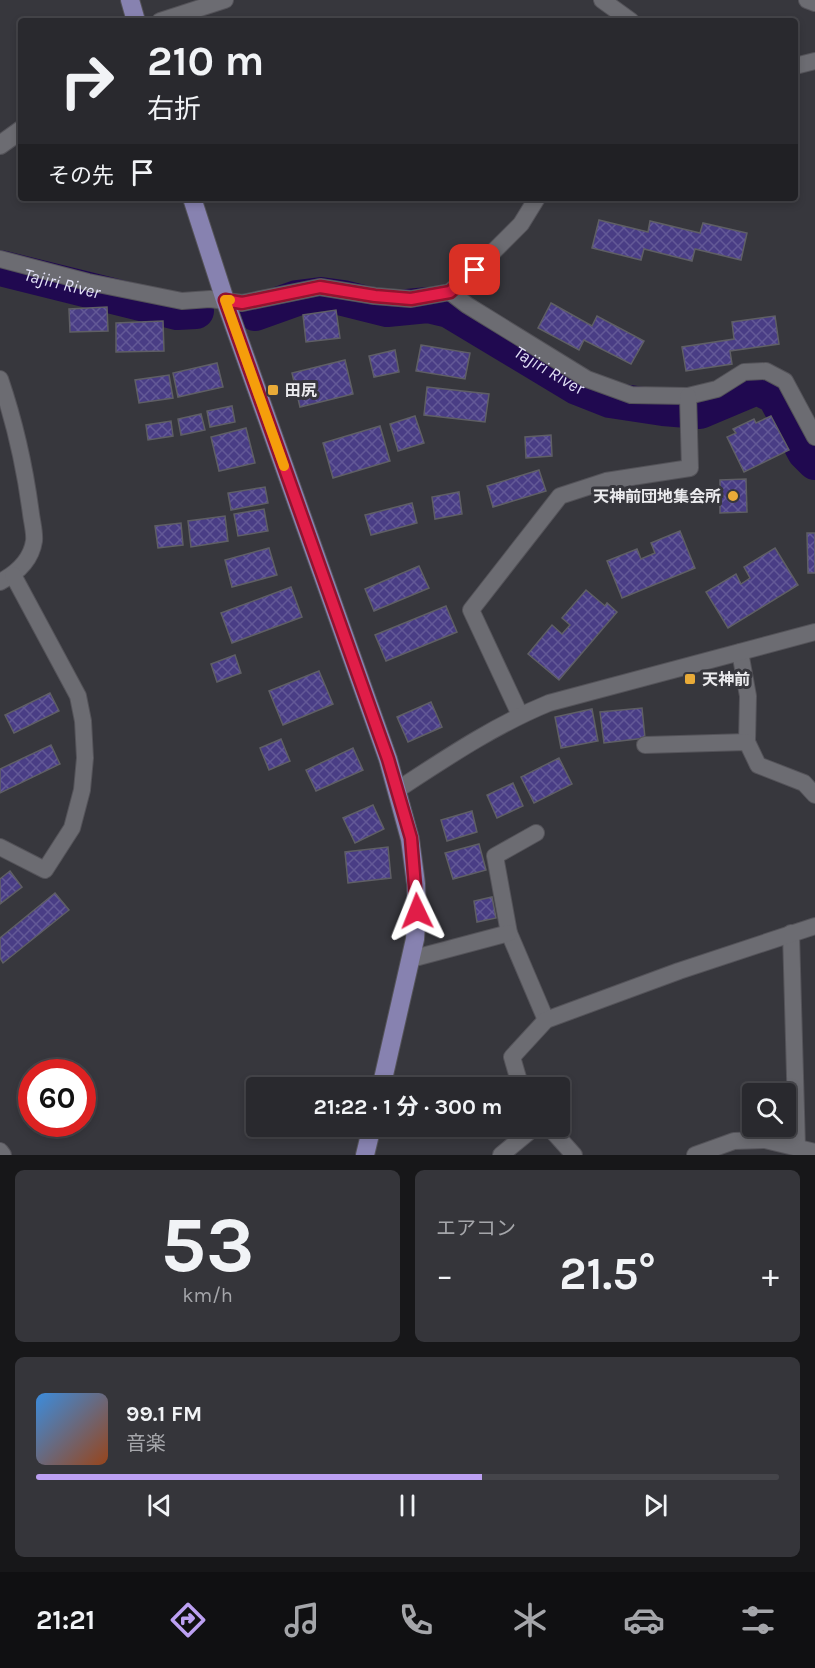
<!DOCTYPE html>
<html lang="ja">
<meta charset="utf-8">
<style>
:root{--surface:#29292e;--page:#35353a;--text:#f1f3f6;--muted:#a5a6aa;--line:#45454a;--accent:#bca0f2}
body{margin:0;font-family:Karla,"Noto Sans JP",sans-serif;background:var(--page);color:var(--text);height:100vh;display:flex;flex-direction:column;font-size:22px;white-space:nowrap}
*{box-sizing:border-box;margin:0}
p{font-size:20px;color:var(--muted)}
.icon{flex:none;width:33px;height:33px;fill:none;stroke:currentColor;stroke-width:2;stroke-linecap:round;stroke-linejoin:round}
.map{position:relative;height:1155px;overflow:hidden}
.sheet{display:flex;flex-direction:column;gap:15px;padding:15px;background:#171719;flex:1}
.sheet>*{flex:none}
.hud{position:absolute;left:18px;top:18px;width:780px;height:183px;border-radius:6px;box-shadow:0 3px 9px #0003,0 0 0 2px var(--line);background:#29292e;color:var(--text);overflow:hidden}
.fabs{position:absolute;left:742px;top:1083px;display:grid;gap:12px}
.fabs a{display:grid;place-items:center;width:54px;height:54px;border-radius:6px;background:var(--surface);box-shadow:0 3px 9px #0003,0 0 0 2px var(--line);font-size:30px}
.speed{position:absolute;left:18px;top:1059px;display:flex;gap:12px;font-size:30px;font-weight:700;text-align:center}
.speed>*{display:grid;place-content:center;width:78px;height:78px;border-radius:50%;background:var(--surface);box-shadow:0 3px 9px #0003,0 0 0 2px var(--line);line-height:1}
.speed .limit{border:9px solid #d22;background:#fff;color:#111}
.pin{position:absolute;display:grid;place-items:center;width:51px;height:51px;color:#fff;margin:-26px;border-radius:12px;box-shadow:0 3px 9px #0006}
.me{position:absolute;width:66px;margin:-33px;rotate:358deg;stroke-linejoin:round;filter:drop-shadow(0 0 4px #0008)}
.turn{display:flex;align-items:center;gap:21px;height:126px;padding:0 30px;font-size:27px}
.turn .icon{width:78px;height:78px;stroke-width:2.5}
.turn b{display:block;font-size:42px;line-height:51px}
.then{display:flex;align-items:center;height:57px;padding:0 30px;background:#0003;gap:12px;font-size:22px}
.big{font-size:45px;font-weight:700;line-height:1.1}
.sheet .card{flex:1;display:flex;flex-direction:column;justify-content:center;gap:9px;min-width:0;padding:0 21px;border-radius:9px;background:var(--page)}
.sheet .dial{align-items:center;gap:0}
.dial b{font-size:78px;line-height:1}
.song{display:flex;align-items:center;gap:18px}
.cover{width:72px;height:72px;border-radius:9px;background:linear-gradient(135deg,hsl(210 70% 55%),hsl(20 70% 35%))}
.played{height:6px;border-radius:3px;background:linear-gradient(90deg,var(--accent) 60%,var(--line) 60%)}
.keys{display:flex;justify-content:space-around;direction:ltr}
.heat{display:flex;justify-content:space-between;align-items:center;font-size:33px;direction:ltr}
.sheet .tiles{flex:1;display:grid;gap:15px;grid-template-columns:1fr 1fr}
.card:last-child{grid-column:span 2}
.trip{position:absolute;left:246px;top:1077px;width:324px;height:60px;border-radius:6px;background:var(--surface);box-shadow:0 3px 9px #0003,0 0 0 2px var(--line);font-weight:700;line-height:60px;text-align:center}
.tab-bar{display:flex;height:96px;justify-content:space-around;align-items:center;background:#101012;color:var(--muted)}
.tab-bar .icon{width:42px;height:42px}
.tab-bar .current{color:var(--accent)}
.tab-bar b{font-size:27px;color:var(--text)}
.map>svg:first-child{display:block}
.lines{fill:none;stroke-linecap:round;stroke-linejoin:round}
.river{stroke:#200950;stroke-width:36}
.building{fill:url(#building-cross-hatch);stroke:#5f5f65;stroke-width:1.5}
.minor-casing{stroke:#545359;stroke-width:18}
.tertiary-casing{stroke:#545359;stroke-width:20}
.primary-casing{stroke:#545359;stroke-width:20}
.minor{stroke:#6c6c72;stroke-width:16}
.tertiary{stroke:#6c6c72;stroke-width:18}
.primary{stroke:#8782b0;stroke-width:18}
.route-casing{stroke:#92132f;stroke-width:15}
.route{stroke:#e11d48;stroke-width:10}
.slow{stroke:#f59e0b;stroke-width:10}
.poi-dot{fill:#e9ab38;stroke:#37373d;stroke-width:2}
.labels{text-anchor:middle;stroke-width:6;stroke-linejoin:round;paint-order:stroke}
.poi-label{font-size:16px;font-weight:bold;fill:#ebebee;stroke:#37373d;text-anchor:start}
.water-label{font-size:18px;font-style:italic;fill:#e2e1f6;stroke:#37373d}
</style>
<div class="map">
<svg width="815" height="1155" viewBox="0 0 815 1155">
<defs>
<pattern id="building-cross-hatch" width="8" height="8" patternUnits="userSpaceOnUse" patternTransform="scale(1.5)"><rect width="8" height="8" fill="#493d85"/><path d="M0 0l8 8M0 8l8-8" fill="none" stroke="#635997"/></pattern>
</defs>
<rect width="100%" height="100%" fill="#37373d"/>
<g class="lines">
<g class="river">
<path id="s1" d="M 0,268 L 177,312 L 196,311"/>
<path id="s2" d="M 255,313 L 297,298 L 321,295 L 343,298 L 387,309 L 428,305 L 449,310 L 577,387 L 610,400 L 663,408 L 700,411 L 757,387 L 775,396 L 805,452 L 815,462"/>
</g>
</g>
<g class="building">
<polygon points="599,220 648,232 650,221 700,233 703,223 747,233 741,260 695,249 692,261 644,249 641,260 592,248"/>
<polygon points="551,303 592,326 597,316 644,341 631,364 584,340 579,350 538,328"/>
<polygon points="107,307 108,331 70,332 69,309"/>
<polygon points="336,310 340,338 306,342 303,315"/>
<polygon points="775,316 779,344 730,351 732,364 686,371 682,347 734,339 732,322"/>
<polygon points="163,321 164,351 116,352 116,323"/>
<polygon points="421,345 470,353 465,379 416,371"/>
<polygon points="395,350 399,372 374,377 369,356"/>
<polygon points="345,360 353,394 300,407 292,373"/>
<polygon points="217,363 223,387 178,397 173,373"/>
<polygon points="169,375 173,398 139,403 135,380"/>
<polygon points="427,387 489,394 485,422 424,415"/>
<polygon points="232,406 235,422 210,427 207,411"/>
<polygon points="201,414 205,430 181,435 178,419"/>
<polygon points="415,416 424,443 398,451 390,424"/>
<polygon points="771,416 789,450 744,472 727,437 736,433 733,429 754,419 756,423"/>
<polygon points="171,421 173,436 148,440 146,425"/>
<polygon points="380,426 390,461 333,478 323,443"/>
<polygon points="246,428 255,463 219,471 211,437"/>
<polygon points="551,435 552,456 526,458 525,437"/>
<polygon points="539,470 546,491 493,507 487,486"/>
<polygon points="746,479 747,512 720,513 720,480"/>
<polygon points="265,487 268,503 231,510 228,493"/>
<polygon points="459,492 462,514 435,519 432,497"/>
<polygon points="412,503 417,523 371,535 365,515"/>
<polygon points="264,509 268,531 238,536 234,514"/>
<polygon points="225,516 228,541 191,547 188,521"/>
<polygon points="181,523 183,545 158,548 155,526"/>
<polygon points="680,531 695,568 622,598 607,561 637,549 641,559 655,553 651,543"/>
<polygon points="807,533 815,533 815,573 808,573"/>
<polygon points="269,548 277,575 232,587 225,560"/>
<polygon points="775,548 798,585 728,628 706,592 736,574 741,584 750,578 744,567"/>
<polygon points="419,566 429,588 374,611 365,589"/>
<polygon points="291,587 302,617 232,643 221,613"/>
<polygon points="586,590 605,606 607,603 617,612 559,680 528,654 552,625 562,634 570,625 562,618"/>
<polygon points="446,606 457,632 386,661 375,635"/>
<polygon points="235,655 241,673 217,682 211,664"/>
<polygon points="319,671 333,704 283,725 269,691"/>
<polygon points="50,693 59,711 14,733 5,715"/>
<polygon points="431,702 442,727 408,742 397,717"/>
<polygon points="642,708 645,738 604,743 600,712"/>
<polygon points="592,709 598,741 561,748 555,717"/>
<polygon points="281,739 290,761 269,770 260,748"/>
<polygon points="51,745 60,764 0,793 0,769"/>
<polygon points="353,748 363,770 316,791 306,770"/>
<polygon points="559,758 572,784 534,803 521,777"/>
<polygon points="513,783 523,806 497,818 487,795"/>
<polygon points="373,805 384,829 355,843 343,818"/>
<polygon points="472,811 477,832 447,841 441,820"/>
<polygon points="479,844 486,870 453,879 445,853"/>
<polygon points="388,847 391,878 348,883 345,852"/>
<polygon points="10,871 22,887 0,904 0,879"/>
<polygon points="55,893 69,910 3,963 0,958 0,938"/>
<polygon points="492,897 496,918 477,922 474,901"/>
</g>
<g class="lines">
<g class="minor-casing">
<g id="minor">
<polyline points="602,0 631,21"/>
<polyline points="807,0 815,3"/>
<polyline points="160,21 225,0"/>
<polyline points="795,66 815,61"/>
<polyline points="0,259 88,282 182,301 210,299 242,303 320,287 375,296 411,299 450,292 475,270 521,224 537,198"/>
<polyline points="450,292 467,305 587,379 631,395 688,396 717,389 744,372 766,371 785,381 815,437"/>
<path d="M 0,379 C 15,423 25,468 31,514 C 32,522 35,533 34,541 C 31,561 17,573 0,582"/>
<polyline points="740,652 748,696 747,742"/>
<polyline points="520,715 471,610 560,496 606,481 690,468 688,396"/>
<polyline points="645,745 747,742 758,765 804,783 815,795"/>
<path d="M 397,790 C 446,758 495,725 549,703 L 815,632"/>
<polyline points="536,833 495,856 509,933 546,1020"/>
<polyline points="0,847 45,870 72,828 82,790 85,758 83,721 78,696 13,575"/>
<polyline points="791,933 797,1147"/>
<polyline points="411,959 509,933"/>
<polyline points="521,1088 512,1057 546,1020 679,971 815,926"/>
<polyline points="548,1126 574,1155"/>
<polyline points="0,1151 3,1155"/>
<polyline points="501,1155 536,1126"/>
<polyline points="695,1155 734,1141 765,1140 815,1152"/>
</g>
</g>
<g class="tertiary-casing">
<polyline id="tertiary" points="0,145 21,130"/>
</g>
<g class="primary-casing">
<g id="primary">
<polyline points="130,0 136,21"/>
<polyline points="192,198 225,300 388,759 410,839 416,884 417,911 415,939 381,1088"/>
<polyline points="365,1155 372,1126"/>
</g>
</g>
<use href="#minor" class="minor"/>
<use href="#tertiary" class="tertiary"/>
<use href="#primary" class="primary"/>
</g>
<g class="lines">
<g class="route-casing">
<polyline id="route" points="417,911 411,838 388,759 225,300 242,303 320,287 375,296 411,299 450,292 475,270"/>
</g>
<use href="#route" class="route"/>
<polyline class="slow" points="230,300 225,300 284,466"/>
</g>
<g class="poi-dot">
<rect x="267" y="384" width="12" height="12" rx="3"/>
<circle cx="733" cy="496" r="6"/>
<rect x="684" y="673" width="12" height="12" rx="3"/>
</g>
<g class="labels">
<g class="poi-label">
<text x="285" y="396">田尻</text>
<text x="721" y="502" text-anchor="end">天神前団地集会所</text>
<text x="702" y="685">天神前</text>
</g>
<g class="water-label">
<text dy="6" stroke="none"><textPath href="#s1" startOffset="64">Tajiri River</textPath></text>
<text dy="6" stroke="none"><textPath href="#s2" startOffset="316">Tajiri River</textPath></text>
</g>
</g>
</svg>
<div class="fabs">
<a><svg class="icon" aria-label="search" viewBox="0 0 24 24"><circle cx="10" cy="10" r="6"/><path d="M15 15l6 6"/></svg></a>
</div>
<div class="speed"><div class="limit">60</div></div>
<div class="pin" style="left:475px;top:270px;background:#d93025"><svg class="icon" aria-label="arrive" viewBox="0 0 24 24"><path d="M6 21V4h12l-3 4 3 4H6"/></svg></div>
<svg class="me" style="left:417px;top:911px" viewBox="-20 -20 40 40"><path d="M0-17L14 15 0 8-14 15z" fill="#e11d48" stroke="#fff" stroke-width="4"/></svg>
<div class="trip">21:22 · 1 分 · 300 m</div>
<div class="hud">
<div class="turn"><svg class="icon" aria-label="right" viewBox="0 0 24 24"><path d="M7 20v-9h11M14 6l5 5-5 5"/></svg><div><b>210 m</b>右折</div></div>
<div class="then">その先<svg class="icon" aria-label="arrive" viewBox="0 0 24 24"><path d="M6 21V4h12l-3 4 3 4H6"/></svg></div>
</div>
</div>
<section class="sheet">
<div class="tiles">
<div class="card dial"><b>53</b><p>km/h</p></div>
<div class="card"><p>エアコン</p>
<div class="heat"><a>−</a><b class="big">21.5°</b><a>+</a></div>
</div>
<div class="card">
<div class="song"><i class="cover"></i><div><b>99.1 FM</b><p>音楽</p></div></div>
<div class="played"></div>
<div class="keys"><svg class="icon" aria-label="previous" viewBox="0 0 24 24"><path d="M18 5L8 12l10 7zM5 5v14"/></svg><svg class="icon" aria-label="pause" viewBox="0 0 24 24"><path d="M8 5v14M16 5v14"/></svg><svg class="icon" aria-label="next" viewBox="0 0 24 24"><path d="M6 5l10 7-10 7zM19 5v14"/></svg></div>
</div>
</div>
</section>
<nav class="tab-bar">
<b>21:21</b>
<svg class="icon current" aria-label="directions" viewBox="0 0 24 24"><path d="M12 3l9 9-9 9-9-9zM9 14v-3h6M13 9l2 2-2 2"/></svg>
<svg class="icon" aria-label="music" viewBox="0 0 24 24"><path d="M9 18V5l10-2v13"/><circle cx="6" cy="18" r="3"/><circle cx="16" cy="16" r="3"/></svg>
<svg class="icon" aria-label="phone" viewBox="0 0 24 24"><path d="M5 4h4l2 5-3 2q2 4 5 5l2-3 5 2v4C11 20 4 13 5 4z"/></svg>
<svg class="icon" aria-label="climate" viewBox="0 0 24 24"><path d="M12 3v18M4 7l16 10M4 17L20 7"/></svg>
<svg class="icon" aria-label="car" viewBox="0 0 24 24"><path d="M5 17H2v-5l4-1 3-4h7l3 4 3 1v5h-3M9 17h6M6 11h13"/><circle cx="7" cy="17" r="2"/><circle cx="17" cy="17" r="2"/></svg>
<svg class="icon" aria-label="filters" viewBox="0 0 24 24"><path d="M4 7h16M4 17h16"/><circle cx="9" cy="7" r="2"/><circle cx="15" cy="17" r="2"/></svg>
</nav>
